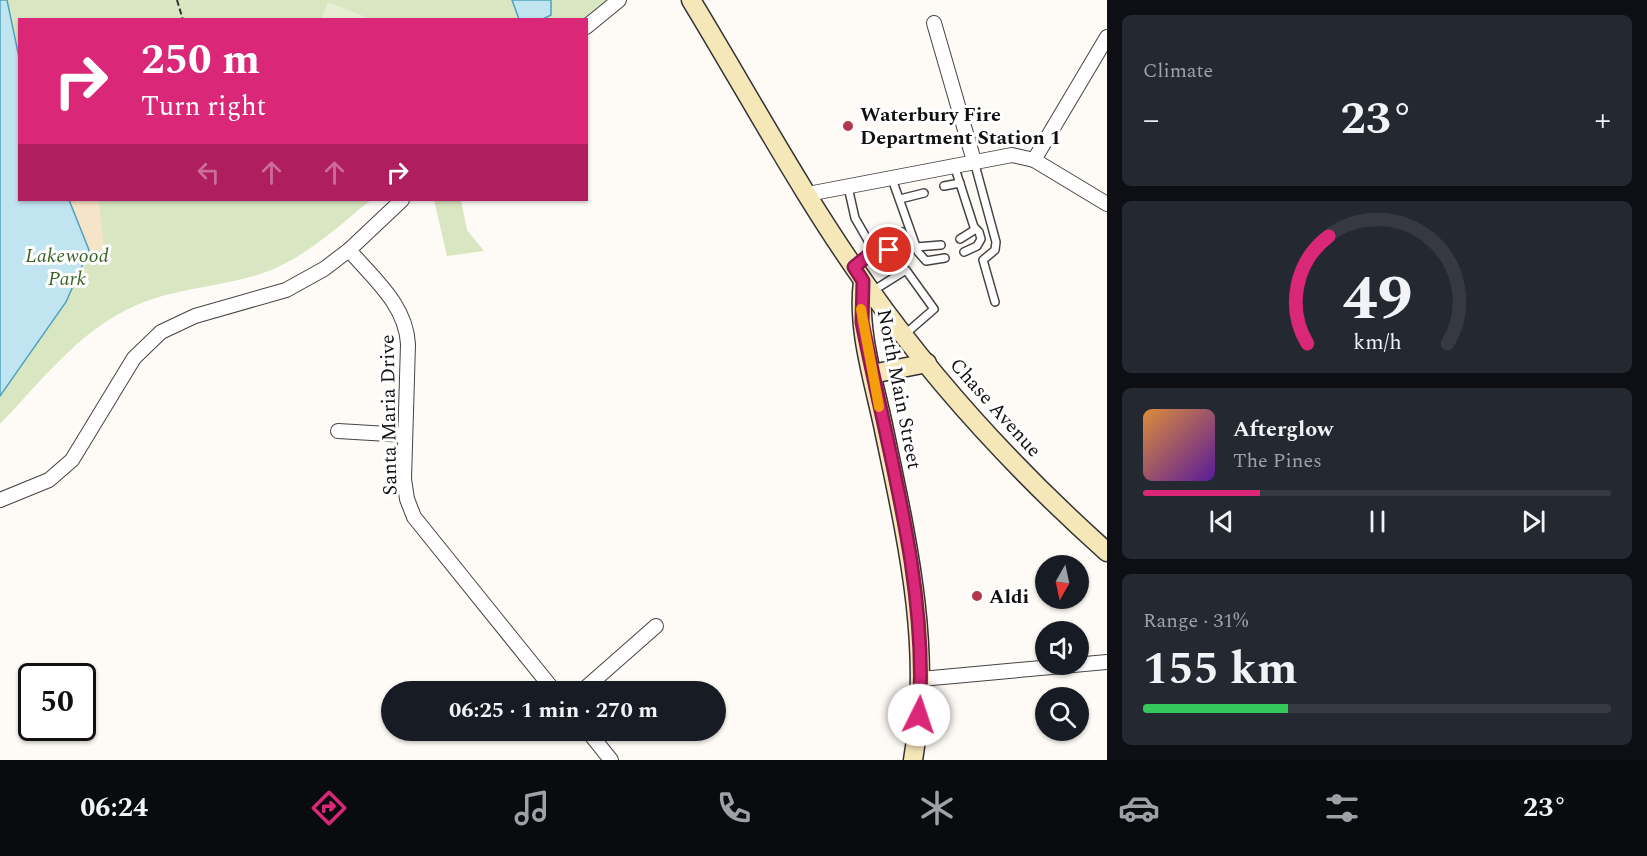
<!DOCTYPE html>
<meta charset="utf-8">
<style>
:root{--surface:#171b24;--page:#242831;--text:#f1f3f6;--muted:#9ea1a6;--line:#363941;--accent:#db2777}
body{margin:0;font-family:Spectral,serif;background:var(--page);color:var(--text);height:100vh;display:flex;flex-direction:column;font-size:22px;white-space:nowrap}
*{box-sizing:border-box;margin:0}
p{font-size:20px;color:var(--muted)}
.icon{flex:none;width:33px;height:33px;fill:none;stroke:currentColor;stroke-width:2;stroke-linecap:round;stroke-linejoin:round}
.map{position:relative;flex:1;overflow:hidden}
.panel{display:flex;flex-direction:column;gap:15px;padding:15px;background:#0d0f14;width:540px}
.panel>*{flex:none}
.hud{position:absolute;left:18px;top:18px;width:570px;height:183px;border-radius:0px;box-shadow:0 2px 4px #0004;background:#db2777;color:#fff;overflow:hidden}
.needle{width:39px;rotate:189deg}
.controls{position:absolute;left:1035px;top:555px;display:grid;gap:12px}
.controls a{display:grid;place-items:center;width:54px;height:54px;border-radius:50%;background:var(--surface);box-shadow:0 2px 4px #0004;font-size:30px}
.speed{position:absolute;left:18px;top:663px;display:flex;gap:12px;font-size:30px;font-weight:700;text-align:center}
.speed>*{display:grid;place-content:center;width:78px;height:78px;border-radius:50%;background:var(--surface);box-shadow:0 2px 4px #0004;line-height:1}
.speed .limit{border:3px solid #111;border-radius:9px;background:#fff;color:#111}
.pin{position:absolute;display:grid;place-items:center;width:51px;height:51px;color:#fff;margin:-26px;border:3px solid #fff;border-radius:50%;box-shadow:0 2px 6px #0007}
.me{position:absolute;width:66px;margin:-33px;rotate:4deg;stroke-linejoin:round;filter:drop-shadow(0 0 4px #0008)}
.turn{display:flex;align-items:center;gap:21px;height:126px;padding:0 24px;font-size:27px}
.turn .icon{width:78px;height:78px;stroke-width:2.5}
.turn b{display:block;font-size:42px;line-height:51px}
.lanes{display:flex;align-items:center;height:57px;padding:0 24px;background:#0003;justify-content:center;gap:30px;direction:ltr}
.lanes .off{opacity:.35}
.big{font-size:45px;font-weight:700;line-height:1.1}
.panel .card{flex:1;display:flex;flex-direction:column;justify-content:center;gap:9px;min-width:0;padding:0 21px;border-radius:9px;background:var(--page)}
.panel .dial{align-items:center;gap:0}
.dial svg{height:156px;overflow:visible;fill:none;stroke:var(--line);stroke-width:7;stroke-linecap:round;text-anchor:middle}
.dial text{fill:var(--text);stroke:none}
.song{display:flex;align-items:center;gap:18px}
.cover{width:72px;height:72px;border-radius:9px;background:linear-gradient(135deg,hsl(30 70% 55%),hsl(270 70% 35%))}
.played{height:6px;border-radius:3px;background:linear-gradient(90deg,var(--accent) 25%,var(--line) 25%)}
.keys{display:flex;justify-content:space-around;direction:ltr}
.heat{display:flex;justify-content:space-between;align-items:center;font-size:33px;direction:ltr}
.charge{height:9px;border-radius:4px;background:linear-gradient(90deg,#34c759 31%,var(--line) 0)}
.trip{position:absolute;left:381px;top:681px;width:345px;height:60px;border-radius:30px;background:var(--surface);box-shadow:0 2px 4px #0004;font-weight:700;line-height:60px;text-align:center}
.tabs{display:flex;height:96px;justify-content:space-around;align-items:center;background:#090b0e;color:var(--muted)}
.tabs .icon{width:42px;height:42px}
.tabs .active{color:var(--accent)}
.tabs b{font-size:27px;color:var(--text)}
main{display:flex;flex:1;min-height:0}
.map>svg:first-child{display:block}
.green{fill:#d9e6c2}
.sand{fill:#f5e4c7}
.pitch{fill:#e8eed3}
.water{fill:#c0e5f0;stroke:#4fa1bf;stroke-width:1.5}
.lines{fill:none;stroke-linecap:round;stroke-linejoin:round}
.service-casing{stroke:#444;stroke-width:10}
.minor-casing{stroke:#444;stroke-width:16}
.secondary-casing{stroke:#333;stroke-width:21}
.path{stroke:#333;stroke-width:2;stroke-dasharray:6 3;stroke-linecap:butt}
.service{stroke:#fff;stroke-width:7}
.minor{stroke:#fff;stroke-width:14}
.secondary{stroke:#f6e7b9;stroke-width:18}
.route-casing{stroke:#8e194d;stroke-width:15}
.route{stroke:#db2777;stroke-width:10}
.slow{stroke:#f59e0b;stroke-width:10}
.poi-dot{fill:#b3374e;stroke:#fff;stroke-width:2}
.labels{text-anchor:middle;stroke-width:6;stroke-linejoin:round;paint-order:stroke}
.poi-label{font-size:20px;font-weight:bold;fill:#111;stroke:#fff;text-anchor:start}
.park-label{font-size:20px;font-style:italic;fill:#3c6327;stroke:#fff}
.street-label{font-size:20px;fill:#111;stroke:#fff}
</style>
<main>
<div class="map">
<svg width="1107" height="760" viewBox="0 0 1107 760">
<rect width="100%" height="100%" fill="#fefbf6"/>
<g class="green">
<path d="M 0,0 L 607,0 L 584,20 L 20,20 L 20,200 L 371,200 C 336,228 301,262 257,275 C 208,290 163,288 117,315 C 71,341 36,387 0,424 Z"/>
<polygon points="434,200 461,200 467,230 484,251 447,256"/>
</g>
<path class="sand" d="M 59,200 L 99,200 L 104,248 L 99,253 C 76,255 67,216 59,200 Z"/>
<polygon class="pitch" points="328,2 371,19 321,19"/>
<g class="water">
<polygon points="0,0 7,0 19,57 20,200 69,200 89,250 66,302 0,396"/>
<polygon points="512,0 551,0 551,15 543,19 519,19"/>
</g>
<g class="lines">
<g class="service-casing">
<g id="service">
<polyline points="974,161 996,242 995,250 983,260 995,302"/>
<polyline points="954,165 974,227 979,232 981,239 977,246 964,252"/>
<polyline points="892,179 918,252 926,261 945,258"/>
<polyline points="944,186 960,183"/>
<polyline points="848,187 855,218 874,251 854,267"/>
<polyline points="900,199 924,193"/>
<polyline points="960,239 976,229"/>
<polyline points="916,247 941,245"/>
<polyline points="874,251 876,255 902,244 902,232"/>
<polyline points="871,292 906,270 934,309 904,335"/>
</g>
</g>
<g class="minor-casing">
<g id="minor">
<polyline points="934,23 974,161"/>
<polyline points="586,27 619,0"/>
<polyline points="1034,160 1107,37"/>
<polyline points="808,194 1012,155 1034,160 1107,204"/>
<path d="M 349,250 C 374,279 406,305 408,344 L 404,479 L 407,499 L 414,517 L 555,692"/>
<polyline points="338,431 405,435"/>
<polyline points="0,500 49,480 72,460 134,358 161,332 195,316 286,290 324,269 349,250 402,200"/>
<polyline points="921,679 1107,662"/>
<polyline points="581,692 656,626"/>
<polyline points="587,730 611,760"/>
</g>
</g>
<g class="secondary-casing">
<g id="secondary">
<path d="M 691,0 C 750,97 804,198 870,290 C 938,386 1020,474 1107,552"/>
<path d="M 863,281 C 857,329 873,378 883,425 C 906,536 933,646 913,760"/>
<polyline points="872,374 927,363"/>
</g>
</g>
<polyline class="path" points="177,0 183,20"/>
<use href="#service" class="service"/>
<use href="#minor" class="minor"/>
<use href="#secondary" class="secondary"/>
</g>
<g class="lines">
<g class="route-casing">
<path id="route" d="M 889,250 L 876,255 L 874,251 L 854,267 L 863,281 L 862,322 C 887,449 929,586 919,715"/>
</g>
<use href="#route" class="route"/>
<polyline class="slow" points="861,309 879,407"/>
</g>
<g class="poi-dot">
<circle cx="848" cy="126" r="6"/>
<circle cx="977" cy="596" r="6"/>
</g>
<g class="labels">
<g class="poi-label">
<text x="860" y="121">Waterbury Fire<tspan x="860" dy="23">Department Station 1</tspan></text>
<text x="989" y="603">Aldi</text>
</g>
<g class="park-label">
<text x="67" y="262">Lakewood<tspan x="67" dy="23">Park</tspan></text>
</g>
<g class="street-label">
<text transform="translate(900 389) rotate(79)" y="7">North Main Street</text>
<text transform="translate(996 407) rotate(48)" y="7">Chase Avenue</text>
<text transform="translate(388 415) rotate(-91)" y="7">Santa Maria Drive</text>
</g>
</g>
</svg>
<div class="controls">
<a><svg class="needle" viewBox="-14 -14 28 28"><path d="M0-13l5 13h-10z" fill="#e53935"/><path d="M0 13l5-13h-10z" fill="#9ea1a6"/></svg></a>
<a><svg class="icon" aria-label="sound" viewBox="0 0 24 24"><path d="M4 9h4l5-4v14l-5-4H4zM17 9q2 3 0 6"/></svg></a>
<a><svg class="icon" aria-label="search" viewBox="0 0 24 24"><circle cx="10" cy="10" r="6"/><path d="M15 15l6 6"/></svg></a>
</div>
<div class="speed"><div class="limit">50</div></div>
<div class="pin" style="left:889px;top:250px;background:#d93025"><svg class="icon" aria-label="arrive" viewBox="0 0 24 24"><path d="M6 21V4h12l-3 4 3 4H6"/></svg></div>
<svg class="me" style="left:919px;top:715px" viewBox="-20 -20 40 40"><circle r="19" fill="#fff"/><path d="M0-13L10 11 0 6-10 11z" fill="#db2777"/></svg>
<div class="trip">06:25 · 1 min · 270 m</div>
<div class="hud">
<div class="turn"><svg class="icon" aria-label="right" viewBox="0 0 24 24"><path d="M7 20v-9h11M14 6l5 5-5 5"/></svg><div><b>250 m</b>Turn right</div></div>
<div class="lanes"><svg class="icon off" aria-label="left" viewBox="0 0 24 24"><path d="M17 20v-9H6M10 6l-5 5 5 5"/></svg><svg class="icon off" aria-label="ahead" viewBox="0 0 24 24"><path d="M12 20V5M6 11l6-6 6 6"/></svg><svg class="icon off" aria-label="ahead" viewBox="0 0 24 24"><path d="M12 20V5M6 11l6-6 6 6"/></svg><svg class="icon" aria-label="right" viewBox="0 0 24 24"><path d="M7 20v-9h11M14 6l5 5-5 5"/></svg></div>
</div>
</div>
<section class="panel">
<div class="card"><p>Climate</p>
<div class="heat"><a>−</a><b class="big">23°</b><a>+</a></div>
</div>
<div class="card dial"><svg viewBox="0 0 100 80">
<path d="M14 69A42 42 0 1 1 86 69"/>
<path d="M14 69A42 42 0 0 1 25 14" stroke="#db2777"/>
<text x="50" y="56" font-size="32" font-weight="700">49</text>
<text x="50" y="72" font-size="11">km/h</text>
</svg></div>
<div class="card">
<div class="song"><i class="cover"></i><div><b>Afterglow</b><p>The Pines</p></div></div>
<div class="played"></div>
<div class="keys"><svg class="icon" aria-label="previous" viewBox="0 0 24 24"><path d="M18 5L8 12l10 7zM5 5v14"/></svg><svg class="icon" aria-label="pause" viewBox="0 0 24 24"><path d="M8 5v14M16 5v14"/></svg><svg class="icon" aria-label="next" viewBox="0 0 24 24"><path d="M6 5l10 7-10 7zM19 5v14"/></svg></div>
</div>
<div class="card"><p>Range · 31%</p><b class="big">155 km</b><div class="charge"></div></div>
</section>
</main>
<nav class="tabs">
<b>06:24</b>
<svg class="icon active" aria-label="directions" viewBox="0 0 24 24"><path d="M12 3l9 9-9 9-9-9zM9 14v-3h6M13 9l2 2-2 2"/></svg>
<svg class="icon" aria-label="music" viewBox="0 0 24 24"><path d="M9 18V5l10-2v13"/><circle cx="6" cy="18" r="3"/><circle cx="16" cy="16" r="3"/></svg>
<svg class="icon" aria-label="phone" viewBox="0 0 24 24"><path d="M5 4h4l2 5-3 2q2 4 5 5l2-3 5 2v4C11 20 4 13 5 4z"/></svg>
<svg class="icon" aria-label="climate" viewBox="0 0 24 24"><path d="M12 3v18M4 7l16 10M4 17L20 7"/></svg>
<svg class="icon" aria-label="car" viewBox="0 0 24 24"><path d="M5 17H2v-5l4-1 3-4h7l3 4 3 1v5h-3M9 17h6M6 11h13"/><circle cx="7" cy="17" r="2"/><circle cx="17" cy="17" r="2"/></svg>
<svg class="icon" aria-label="filters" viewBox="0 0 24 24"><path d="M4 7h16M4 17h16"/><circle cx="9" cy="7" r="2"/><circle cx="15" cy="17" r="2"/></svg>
<b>23°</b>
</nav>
